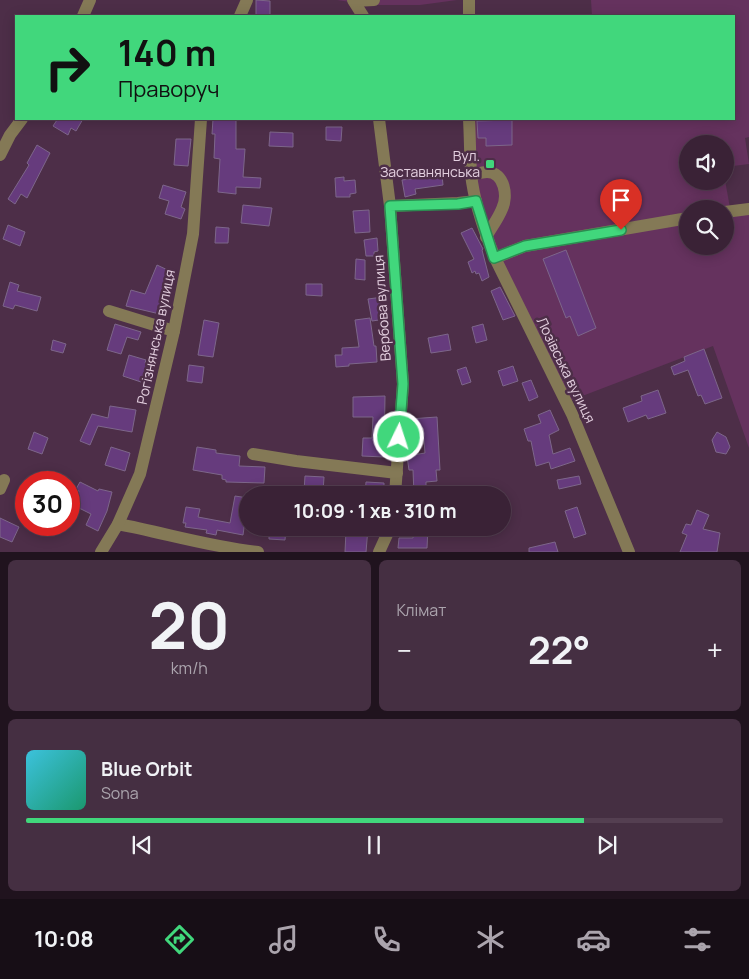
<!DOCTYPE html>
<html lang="uk">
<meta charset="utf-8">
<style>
:root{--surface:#3a2236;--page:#452f42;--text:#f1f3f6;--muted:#aba4ad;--line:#543f51;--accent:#41d77c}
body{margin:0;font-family:Manrope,sans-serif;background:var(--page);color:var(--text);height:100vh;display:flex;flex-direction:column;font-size:19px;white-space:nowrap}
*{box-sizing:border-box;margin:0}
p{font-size:16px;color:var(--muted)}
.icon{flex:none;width:28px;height:28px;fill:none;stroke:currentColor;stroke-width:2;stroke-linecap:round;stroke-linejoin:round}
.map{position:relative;height:552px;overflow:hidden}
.panel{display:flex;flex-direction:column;gap:8px;padding:8px;background:#20131e;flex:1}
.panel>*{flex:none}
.banner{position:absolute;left:15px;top:15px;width:720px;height:105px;border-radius:0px;box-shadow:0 2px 12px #0003,0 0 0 1px var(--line);background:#41d77c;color:#111;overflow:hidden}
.controls{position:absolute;left:679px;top:135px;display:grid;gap:10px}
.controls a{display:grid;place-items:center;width:55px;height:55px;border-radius:50%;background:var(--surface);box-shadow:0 2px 12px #0003,0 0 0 1px var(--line);font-size:25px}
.speed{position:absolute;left:15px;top:471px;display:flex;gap:10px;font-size:25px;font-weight:700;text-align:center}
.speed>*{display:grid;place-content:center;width:65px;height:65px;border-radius:50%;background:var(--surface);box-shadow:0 2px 12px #0003,0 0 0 1px var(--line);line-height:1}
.speed .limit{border:8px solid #d22;background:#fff;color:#111}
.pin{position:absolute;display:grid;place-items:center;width:42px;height:42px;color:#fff;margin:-51px -21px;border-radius:50% 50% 50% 0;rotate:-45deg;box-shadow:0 0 5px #0007}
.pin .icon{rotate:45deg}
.me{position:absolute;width:55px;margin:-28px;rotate:4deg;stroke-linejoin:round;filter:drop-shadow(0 0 4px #0008)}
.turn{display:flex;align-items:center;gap:18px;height:105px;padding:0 20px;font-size:22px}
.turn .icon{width:65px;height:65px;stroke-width:2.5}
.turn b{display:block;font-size:35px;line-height:42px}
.big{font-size:38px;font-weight:700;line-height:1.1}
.panel .widget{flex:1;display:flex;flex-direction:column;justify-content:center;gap:8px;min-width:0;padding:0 18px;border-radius:8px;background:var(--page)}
.panel .dial{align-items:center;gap:0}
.dial b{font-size:65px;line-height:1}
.song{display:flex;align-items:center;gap:15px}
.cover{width:60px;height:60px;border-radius:8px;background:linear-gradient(135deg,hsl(190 70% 55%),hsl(160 70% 35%))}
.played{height:5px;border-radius:2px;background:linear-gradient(90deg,var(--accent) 80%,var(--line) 80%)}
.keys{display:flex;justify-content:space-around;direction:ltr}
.heat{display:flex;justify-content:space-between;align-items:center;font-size:28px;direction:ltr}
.panel .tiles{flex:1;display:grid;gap:8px;grid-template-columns:1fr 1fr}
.widget:last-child{grid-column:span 2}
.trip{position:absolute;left:239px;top:486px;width:272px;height:50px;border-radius:25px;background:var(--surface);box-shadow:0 2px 12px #0003,0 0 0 1px var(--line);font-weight:700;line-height:50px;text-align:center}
.tab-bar{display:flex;height:80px;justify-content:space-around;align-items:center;background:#170e16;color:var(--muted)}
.tab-bar .icon{width:35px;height:35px}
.tab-bar .on{color:var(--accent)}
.tab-bar b{font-size:22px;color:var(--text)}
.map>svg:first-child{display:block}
.green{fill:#65325e;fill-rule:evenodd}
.building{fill:#663b7d;stroke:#7d668a}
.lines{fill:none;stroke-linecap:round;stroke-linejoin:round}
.minor{stroke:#847956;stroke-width:12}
.route-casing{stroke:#2a8c51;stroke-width:12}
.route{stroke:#41d77c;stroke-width:9}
.poi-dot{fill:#41d77c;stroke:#4d2e48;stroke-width:2}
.labels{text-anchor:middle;stroke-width:5;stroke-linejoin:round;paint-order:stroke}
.poi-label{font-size:14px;fill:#e3cfdf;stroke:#4d2e48;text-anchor:end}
.street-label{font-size:14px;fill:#e3cfdf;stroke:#4d2e48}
</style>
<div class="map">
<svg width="749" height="552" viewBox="0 0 749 552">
<rect width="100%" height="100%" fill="#4d2e48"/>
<g class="green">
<polygon points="337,0 457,0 420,5 370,5"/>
<path d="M 591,0 L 749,0 L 749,137 L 745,138 L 749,164 L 725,167 L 725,144 L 688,144 L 688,181 L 725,180 L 730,208 L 749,206 L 749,448 L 713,346 L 564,403 L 474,208 L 473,120 L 734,119 L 734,16 L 592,16 ZM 688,209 L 725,209 L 725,246 L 688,246 Z"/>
</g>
<g class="building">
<polygon points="256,0 270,1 270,16 256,16"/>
<polygon points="55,119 83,119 76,131 71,128 68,135 53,126 57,120"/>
<polygon points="213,119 236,119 236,149 245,149 243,177 261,178 260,188 236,187 236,194 218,192 220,159 214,158 215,134 212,134"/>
<polygon points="512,120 512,145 486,146 486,138 478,138 477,121"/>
<polygon points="326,127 342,127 341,141 326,140"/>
<polygon points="270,132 293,133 293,147 269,146"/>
<polygon points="176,139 191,139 188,166 174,165"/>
<polygon points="37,145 50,153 27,198 21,194 15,204 8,199 29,165 27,163"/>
<polygon points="442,175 443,185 415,189 416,194 405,197 402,180"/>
<polygon points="344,177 344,181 355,180 356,193 350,194 350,197 336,197 335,178"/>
<polygon points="163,185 186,192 181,207 185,209 181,219 165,214 169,201 159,198"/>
<polygon points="243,205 272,208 269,226 241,223"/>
<polygon points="369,210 370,232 355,233 353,211"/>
<polygon points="8,225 25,232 20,246 3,239"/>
<polygon points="216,227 229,228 228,243 215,243"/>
<polygon points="472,228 483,249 482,250 489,277 482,281 479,273 476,274 475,271 472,273 468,262 474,259 461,233"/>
<polygon points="377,238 378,251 374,252 374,256 366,256 364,240"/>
<polygon points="566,250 596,328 578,336 570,316 566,318 543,259"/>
<polygon points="356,259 365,260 365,280 355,279"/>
<polygon points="157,265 174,273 163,298 168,299 164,315 126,306 131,290 145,294"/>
<polygon points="10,282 19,285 17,291 41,297 37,311 15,305 13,309 3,306"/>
<polygon points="306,284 322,284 322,296 306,295"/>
<polygon points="500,287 515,316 503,320 491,291"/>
<polygon points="383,297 386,319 372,321 368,299"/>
<polygon points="370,318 374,346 376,346 377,362 349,364 349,366 336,367 335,355 342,355 342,348 359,347 355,320"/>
<polygon points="204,320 219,323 213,357 198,355"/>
<polygon points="115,324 141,332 138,340 127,337 121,354 107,350"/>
<polygon points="483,324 487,340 476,343 472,327"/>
<polygon points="448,334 451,350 431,353 428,338"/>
<polygon points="53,340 66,344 63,353 51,350"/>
<polygon points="704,349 722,398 705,404 701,395 698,396 688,370 674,375 671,367 685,361 684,357"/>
<polygon points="129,355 146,360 145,363 153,365 150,375 144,373 141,382 123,376"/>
<polygon points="189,365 204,367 202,383 187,381"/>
<polygon points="513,366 518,381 503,386 498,371"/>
<polygon points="466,367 471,382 462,385 457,370"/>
<polygon points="531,380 538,397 529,401 522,383"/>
<polygon points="658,390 666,413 648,419 646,415 628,422 623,408 642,401 641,396"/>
<polygon points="385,396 384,457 362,456 363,438 372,438 373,417 353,417 353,397"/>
<polygon points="110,406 136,410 132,432 98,426 90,445 80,441 92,414 108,418"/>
<polygon points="550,410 559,430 549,435 553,454 570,448 575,461 551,469 549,462 536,466 531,441 528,441 524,429 541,423 538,415"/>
<polygon points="437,417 440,470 436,470 437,481 426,482 426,495 414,495 413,470 409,470 407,456 425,453 423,428 409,429 409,419"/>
<polygon points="34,432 48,438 42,454 28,449"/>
<polygon points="717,432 726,437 730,447 726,454 716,452 712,440"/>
<polygon points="111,447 130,453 125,471 105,465"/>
<polygon points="197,447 216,450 216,453 240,456 239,466 265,467 264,483 226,482 226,480 222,479 222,475 193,470"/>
<polygon points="305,476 324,477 323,492 304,491"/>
<polygon points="579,476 581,484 559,489 557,480"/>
<polygon points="80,482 98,491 99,489 112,492 107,511 98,531 86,525 91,514 73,505 79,491 76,489"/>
<polygon points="366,482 384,483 384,495 365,495"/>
<polygon points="235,496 248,498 243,535 217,530 216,535 206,533 207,530 185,527 186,523 183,523 186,507 200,509 198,517 230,523"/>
<polygon points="577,507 586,534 574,538 565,511"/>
<polygon points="697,510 709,515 703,529 720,533 717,552 680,552 687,535 682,533 686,524 691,525"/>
<polygon points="0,518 19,527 12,542 0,537"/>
<polygon points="269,528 286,528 285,540 269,539"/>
<polygon points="349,528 368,528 366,552 345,552 346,531 348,531"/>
<polygon points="414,528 428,528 427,548 398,548 399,538 413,538"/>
<polygon points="555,542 558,552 529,552 529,548"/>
</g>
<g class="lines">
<g class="minor">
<polyline points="353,0 363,16"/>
<polyline points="354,1 374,0"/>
<polyline points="83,16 90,0"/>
<polyline points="240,16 247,0"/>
<polyline points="469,16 469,0"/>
<polyline points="379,119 390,206 403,384 395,495"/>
<path d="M 469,119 C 470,137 470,156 471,174 C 474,203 484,231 495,258 L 572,414 L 629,552"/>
<polyline points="0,155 10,135 22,119"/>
<path d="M 471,175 C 476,174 482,172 487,172 C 505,172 508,197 502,209 C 498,219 491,228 486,237"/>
<polyline points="390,206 458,203 476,201"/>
<polyline points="725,212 749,209"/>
<polyline points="495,258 525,246 688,218"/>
<polyline points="109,311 174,331"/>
<polyline points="253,454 296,461 397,473"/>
<polyline points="0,489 4,480"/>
<path d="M 118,524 C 165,533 211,547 258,552"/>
<polyline points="101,552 118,524 140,474 174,331 193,234 201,119"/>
<polyline points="379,552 390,528"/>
</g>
</g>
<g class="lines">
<g class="route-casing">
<polyline id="route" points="399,437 403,384 390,206 458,204 476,201 494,258 525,246 621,230"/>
</g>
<use href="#route" class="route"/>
</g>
<rect class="poi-dot" x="485" y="159" width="10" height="10" rx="2.5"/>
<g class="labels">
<g class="poi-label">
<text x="480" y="161">Вул.<tspan x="480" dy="16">Заставнянська</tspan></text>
</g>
<g class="street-label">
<text transform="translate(382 308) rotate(-94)" y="5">Вербова вулиця</text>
<text transform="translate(156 337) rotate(-78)" y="5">Рогізнянська вулиця</text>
<text transform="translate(566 370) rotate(64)" y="5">Лозівська вулиця</text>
</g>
</g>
</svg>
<div class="controls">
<a><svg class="icon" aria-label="sound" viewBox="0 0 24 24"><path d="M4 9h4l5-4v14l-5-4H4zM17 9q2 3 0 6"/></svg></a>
<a><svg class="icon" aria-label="search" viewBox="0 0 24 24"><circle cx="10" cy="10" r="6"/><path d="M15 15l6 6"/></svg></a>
</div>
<div class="speed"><div class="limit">30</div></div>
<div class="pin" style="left:621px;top:230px;background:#d93025"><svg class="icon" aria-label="arrive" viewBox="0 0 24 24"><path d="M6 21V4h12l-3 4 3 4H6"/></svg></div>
<svg class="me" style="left:399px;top:437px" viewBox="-20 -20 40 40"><circle r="17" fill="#41d77c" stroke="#fff" stroke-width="3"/><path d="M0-11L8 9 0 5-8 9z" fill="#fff"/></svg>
<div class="trip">10:09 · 1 хв · 310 m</div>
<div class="banner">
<div class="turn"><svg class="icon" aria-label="right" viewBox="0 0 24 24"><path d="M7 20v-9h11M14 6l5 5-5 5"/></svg><div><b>140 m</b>Праворуч</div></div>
</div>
</div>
<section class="panel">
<div class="tiles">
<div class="widget dial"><b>20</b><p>km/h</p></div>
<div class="widget"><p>Клімат</p>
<div class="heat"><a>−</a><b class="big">22°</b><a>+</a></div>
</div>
<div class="widget">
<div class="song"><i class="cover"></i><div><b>Blue Orbit</b><p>Sona</p></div></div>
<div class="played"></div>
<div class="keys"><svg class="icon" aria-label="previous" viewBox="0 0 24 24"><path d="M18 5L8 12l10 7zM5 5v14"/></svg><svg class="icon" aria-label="pause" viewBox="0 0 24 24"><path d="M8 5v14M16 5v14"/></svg><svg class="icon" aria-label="next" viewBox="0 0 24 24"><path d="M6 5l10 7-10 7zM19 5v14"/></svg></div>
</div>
</div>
</section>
<nav class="tab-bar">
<b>10:08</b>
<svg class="icon on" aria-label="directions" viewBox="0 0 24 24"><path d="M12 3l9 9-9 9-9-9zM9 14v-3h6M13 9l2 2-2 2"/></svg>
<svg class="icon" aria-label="music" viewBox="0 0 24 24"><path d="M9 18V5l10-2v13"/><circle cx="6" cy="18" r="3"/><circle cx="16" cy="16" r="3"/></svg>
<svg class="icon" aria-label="phone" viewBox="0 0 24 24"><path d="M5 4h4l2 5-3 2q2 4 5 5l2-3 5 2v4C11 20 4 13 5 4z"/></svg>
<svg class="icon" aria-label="climate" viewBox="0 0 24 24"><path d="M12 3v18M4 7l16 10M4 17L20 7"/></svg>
<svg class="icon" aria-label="car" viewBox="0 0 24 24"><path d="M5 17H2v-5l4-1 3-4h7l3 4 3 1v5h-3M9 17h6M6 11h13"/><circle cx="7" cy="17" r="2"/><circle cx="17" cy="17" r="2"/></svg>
<svg class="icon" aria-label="filters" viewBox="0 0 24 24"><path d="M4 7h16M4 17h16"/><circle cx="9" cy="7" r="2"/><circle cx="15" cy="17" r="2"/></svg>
</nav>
